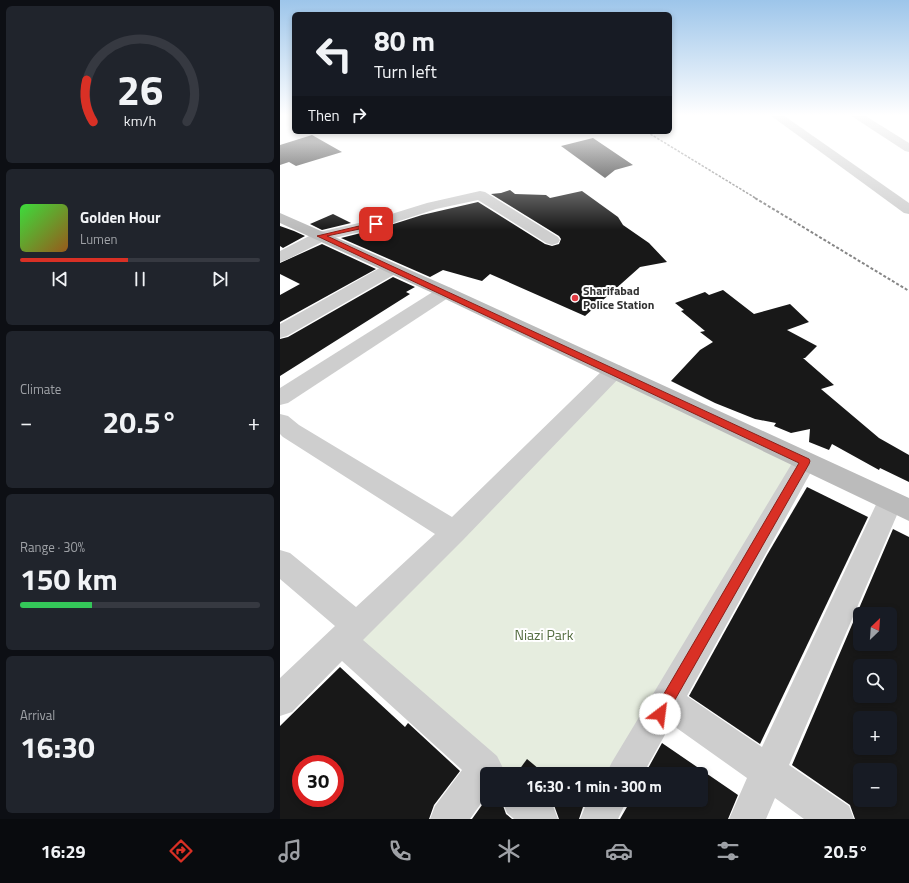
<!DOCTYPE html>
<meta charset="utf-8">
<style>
:root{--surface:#171b24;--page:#20242c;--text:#f1f3f6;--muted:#9ea1a6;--line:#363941;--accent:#d93025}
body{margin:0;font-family:"Titillium Web",sans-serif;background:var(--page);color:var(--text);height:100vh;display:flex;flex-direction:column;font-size:15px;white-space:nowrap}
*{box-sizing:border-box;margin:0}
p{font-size:13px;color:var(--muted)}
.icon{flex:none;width:22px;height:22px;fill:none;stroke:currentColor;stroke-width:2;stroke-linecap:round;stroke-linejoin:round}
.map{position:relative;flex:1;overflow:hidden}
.drawer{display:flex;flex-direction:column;gap:6px;padding:6px;background:#0d0f14;width:280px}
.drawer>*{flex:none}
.hud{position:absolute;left:12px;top:12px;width:380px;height:122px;border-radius:6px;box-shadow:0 2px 6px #0003;background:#171b24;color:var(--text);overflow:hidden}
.needle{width:26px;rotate:25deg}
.tools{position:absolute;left:573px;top:607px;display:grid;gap:8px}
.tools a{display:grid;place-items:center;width:44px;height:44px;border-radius:6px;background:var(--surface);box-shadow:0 2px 6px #0003;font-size:20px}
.speed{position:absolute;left:12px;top:755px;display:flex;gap:8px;font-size:20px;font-weight:700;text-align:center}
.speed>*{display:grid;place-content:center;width:52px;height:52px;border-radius:50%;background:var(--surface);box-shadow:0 2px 6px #0003;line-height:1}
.speed .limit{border:6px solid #d22;background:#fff;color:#111}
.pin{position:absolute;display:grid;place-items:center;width:34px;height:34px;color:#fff;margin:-17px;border-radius:8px;box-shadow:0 2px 6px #0006}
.me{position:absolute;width:44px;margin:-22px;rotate:30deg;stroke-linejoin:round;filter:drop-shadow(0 0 3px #0008)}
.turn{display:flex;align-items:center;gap:14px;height:84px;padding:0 16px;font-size:18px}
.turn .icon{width:52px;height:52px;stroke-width:2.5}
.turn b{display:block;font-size:28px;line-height:34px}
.then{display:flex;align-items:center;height:38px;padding:0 16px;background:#0003;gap:8px;font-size:15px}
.big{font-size:30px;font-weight:700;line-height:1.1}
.drawer .widget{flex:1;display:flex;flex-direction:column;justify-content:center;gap:6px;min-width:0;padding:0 14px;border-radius:6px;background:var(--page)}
.drawer .dial{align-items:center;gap:0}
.dial svg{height:104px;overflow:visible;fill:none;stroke:var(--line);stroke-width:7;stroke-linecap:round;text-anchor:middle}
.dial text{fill:var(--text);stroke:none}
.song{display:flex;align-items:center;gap:12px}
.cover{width:48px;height:48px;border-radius:6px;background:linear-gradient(135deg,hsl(120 70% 55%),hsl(30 70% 35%))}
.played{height:4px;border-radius:2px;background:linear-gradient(90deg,var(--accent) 45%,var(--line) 45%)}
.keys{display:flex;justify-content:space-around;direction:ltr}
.heat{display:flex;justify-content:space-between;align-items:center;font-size:22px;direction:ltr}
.charge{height:6px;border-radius:3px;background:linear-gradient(90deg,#34c759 30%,var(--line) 0)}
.trip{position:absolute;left:200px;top:767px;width:228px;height:40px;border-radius:6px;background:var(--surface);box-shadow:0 2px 6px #0003;font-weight:700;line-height:40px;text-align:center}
.tabs{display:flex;height:64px;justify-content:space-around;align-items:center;background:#090b0e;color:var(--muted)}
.tabs .icon{width:28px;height:28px}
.tabs .current{color:var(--accent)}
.tabs b{font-size:18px;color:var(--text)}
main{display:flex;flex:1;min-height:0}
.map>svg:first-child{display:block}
.green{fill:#e6eddf}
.building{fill:#181818;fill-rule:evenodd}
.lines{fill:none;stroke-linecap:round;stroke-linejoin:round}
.street{fill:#cecece;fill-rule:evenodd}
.secondary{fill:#bbb;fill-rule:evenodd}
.rail-far1{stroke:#868686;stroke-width:1.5;stroke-dasharray:2.5 1.5;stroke-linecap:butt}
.rail{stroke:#868686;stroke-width:2;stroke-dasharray:3 2;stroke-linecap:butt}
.route{fill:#d93025;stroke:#8d1f18}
.poi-dot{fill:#e13a42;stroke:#fff;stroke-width:1.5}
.labels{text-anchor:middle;stroke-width:4;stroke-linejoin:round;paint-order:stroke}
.poi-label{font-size:12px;font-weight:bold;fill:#313131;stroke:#fff;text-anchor:start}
.near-park-label{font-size:14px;fill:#536c3f;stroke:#fff}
</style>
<main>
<section class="drawer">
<div class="widget dial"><svg viewBox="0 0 100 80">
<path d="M14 69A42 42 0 1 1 86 69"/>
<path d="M14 69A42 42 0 0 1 9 37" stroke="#d93025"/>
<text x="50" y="56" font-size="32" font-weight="700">26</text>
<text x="50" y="72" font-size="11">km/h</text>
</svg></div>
<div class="widget">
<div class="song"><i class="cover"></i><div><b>Golden Hour</b><p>Lumen</p></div></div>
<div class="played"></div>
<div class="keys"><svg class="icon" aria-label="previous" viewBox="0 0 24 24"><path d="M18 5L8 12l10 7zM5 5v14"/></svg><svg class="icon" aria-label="pause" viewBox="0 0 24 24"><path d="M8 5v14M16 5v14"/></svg><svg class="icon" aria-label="next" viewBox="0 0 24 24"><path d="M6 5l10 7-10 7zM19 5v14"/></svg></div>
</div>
<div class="widget"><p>Climate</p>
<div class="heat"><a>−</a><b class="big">20.5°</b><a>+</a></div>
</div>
<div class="widget"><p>Range · 30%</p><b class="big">150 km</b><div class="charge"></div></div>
<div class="widget"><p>Arrival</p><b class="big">16:30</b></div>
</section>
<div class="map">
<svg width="629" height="819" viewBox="0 0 629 819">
<rect width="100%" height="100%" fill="#fff"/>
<polygon class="green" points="332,371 525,461 344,774 209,774 62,641"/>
<g class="building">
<polygon points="32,135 62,152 16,166 9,162 0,165 0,145"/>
<polygon points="313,138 353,165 335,170 325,178 281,146"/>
<polygon points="230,190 235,194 266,195 270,198 302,191 338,217 343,225 369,243 387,262 360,267 305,316 210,274 202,281 163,270 150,277 61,238 101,228 142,215 198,202 265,244 272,246 279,244 281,239 279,236 211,194 221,193"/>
<polygon points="53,214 71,223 42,230 30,224"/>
<polygon points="0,226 14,231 25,236 3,248 0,246"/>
<polygon points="42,244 96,269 0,322 0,295 20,284 0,274 0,263"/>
<polygon points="113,277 135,287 126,292 130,294 0,376 0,339 8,337"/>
<polygon points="443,290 474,314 510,304 529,322 507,330 537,346 525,358 523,358 554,385 541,389 599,438 629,455 629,482 600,468 599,470 552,444 549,450 529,442 530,429 511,433 494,426 496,423 475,419 435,403 391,381 420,350 433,342 420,332 425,331 401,311 404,310 395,303 425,292 429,295"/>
<polygon points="527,487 588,517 480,744 409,696 487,555"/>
<path d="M 613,529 L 629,537 L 629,819 L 575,819 L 570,805 L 512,765 ZM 580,614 L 610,614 L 610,644 L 580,644 ZM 580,666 L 610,666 L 610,696 L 580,696 ZM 580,718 L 610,718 L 610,748 L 580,748 ZM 580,770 L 610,770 L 610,800 L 580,800 Z"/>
<path d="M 60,667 L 125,727 L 128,723 L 180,771 L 154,805 L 149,819 L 0,819 L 0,726 ZM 21,764 L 55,764 L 55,798 L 21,798 Z"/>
<polygon points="382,743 458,795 448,819 340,819 351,800 421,800 421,774 368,774 366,772"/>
<polygon points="247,759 265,774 236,774"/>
<polygon points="207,798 207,800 212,800 215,803 218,800 221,800 226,814 232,819 192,819"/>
<polygon points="269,800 295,800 303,807 299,819 279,819 274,805"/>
</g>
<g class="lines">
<g class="street">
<polygon points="490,115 503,115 629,203 629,214 624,213"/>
<polygon points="570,115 584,115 629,143 629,152 625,151"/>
<polygon points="200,191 205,192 278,237 280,240 278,243 272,245 266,243 198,200 156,209 101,227 46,240 6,260 0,262 0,251 35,233 92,220 147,203"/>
<polygon points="111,264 117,265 119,269 117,273 7,336 0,338 0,324 105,265"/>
<polygon points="165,287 171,288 174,292 171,296 8,403 0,405 0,388 159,288"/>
<polygon points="334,364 341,366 344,371 341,376 183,540 83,640 217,756 223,768 220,774 207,774 207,795 190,819 150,819 155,806 182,770 62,661 12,712 0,716 0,678 55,626 0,579 0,550 10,553 76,607 155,534 3,437 0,434 0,414 8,416 19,425 172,517 327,366"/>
<polygon points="525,452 533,455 537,461 407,696 482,747 601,494 610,491 619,494 623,501 509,765 569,806 574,819 524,819 495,798 486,819 449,819 467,778 391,724 363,774 326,774 332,762 517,455"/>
<polygon points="222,800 267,800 273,806 278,819 234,819 227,813"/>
<polygon points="308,800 347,800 338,819 300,819"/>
</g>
<polygon class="secondary" points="0,213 171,288 629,498 629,521 159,296 0,223"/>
<polyline class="rail-far1" points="367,132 477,199"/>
<polyline class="rail" points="475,198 629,291"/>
</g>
<linearGradient id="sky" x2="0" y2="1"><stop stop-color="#9dc5ea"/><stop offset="0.5" stop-color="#fff"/><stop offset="1" stop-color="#fff" stop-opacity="0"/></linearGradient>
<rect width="629" height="230" fill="url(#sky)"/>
<polygon class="route" points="96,222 98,222 98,225 47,236 529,459 530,461 529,464 384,719 380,721 375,719 373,714 375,709 519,463 37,236"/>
<circle class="poi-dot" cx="295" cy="298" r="4"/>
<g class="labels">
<g class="poi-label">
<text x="303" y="295">Sharifabad<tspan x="303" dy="14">Police Station</tspan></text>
</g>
<g class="near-park-label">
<text x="264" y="640">Niazi Park</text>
</g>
</g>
</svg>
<div class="tools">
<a><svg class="needle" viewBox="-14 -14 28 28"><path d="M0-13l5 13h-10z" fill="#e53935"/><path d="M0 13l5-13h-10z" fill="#9ea1a6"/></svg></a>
<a><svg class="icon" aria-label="search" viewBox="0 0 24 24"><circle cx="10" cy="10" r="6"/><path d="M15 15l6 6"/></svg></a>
<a>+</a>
<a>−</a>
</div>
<div class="speed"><div class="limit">30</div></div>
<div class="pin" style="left:96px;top:224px;background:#d93025"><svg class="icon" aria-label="arrive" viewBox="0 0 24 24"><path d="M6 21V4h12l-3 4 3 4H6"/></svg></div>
<svg class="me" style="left:380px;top:714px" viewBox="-20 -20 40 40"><circle r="19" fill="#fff"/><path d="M0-13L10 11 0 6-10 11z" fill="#d93025"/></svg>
<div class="trip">16:30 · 1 min · 300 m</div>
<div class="hud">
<div class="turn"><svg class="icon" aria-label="left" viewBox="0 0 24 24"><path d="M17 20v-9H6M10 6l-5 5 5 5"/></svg><div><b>80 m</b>Turn left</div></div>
<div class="then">Then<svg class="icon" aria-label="right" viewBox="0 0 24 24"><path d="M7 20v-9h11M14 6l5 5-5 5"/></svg></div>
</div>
</div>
</main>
<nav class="tabs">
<b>16:29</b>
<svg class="icon current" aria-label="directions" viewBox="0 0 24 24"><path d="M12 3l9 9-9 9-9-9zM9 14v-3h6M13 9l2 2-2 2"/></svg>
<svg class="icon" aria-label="music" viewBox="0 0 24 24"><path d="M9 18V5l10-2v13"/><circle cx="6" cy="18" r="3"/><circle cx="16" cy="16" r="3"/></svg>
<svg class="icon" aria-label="phone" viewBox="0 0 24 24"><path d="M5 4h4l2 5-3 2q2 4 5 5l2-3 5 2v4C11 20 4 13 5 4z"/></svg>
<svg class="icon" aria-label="climate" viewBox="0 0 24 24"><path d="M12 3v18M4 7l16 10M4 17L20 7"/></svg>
<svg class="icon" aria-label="car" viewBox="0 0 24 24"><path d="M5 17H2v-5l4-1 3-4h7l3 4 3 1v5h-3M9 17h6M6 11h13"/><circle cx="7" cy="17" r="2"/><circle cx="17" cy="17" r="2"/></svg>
<svg class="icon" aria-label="filters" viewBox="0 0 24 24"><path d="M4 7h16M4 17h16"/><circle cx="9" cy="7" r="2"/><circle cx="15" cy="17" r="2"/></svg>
<b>20.5°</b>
</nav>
